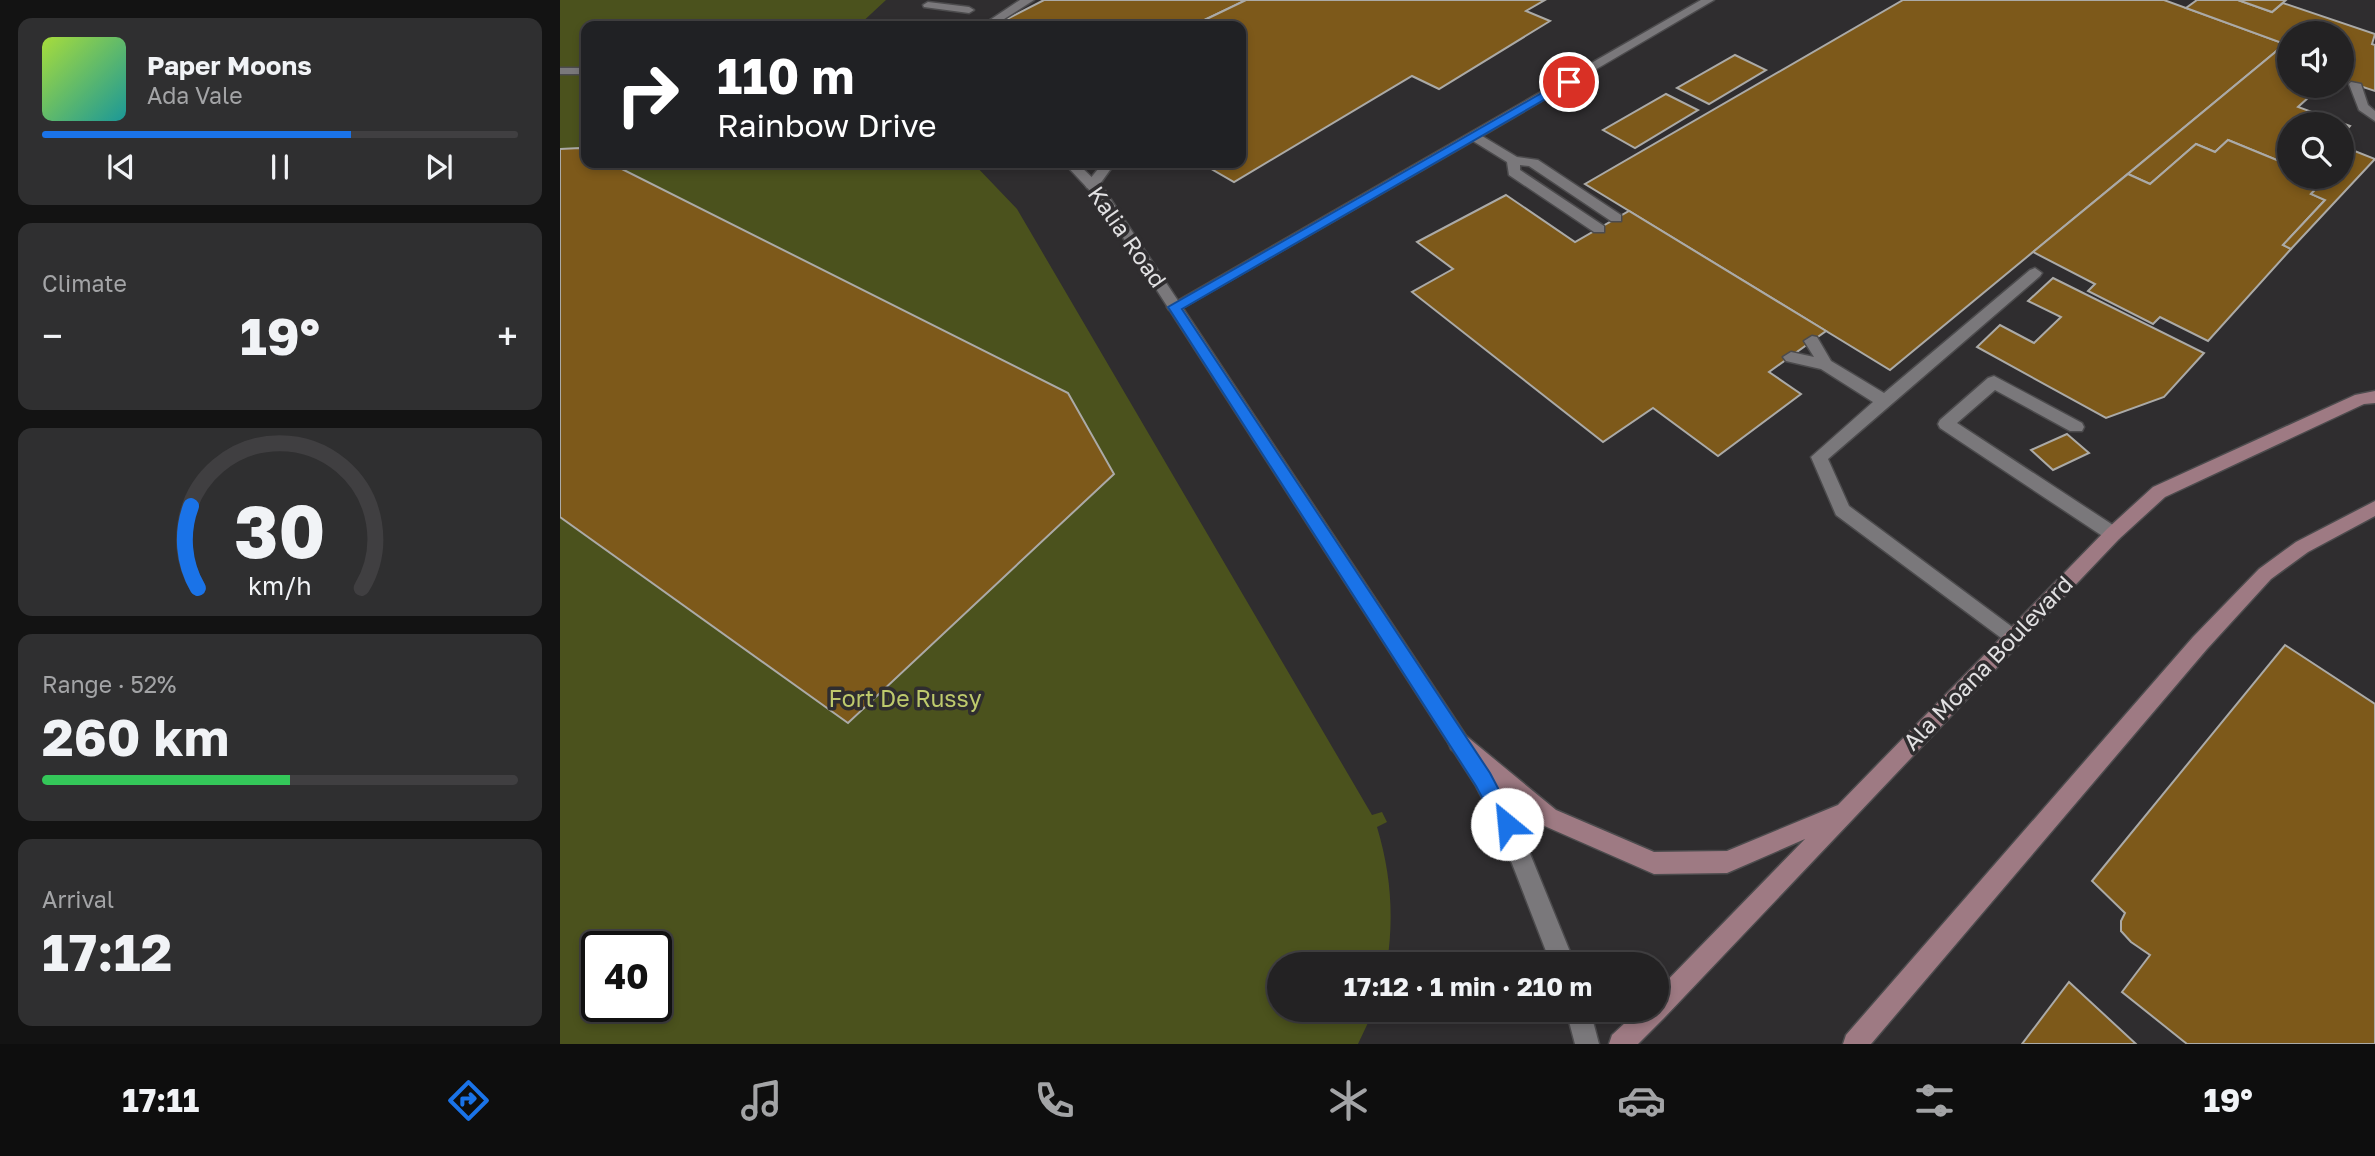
<!DOCTYPE html>
<meta charset="utf-8">
<style>
:root{--surface:#232223;--page:#2f2f30;--text:#f1f3f6;--muted:#a3a4a6;--line:#403f41;--accent:#1a73e8}
body{margin:0;font-family:"Golos Text",sans-serif;background:var(--page);color:var(--text);height:100vh;display:flex;flex-direction:column;font-size:26px;white-space:nowrap}
*{box-sizing:border-box;margin:0}
p{font-size:23px;color:var(--muted)}
.icon{flex:none;width:38px;height:38px;fill:none;stroke:currentColor;stroke-width:2;stroke-linecap:round;stroke-linejoin:round}
.map{position:relative;flex:1;overflow:hidden}
.drawer{display:flex;flex-direction:column;gap:18px;padding:18px;background:#131313;width:560px}
.drawer>*{flex:none}
.banner{position:absolute;left:21px;top:21px;width:665px;height:147px;border-radius:14px;box-shadow:0 4px 10px #0003,0 0 0 2px var(--line);background:#202124;color:#fff;overflow:hidden}
.buttons{position:absolute;left:1717px;top:21px;display:grid;gap:14px}
.buttons a{display:grid;place-items:center;width:77px;height:77px;border-radius:50%;background:var(--surface);box-shadow:0 4px 10px #0003,0 0 0 2px var(--line);font-size:35px}
.speed{position:absolute;left:21px;top:931px;display:flex;gap:14px;font-size:35px;font-weight:700;text-align:center}
.speed>*{display:grid;place-content:center;width:91px;height:91px;border-radius:50%;background:var(--surface);box-shadow:0 4px 10px #0003,0 0 0 2px var(--line);line-height:1}
.speed .limit{border:4px solid #111;border-radius:10px;background:#fff;color:#111}
.pin{position:absolute;display:grid;place-items:center;width:60px;height:60px;color:#fff;margin:-30px;border:4px solid #fff;border-radius:50%;box-shadow:0 2px 7px #0007}
.me{position:absolute;width:77px;margin:-38px;rotate:332deg;stroke-linejoin:round;filter:drop-shadow(0 0 5px #0008)}
.turn{display:flex;align-items:center;gap:24px;height:147px;padding:0 21px;font-size:32px}
.turn .icon{width:91px;height:91px;stroke-width:2.5}
.turn b{display:block;font-size:49px;line-height:60px}
.big{font-size:52px;font-weight:700;line-height:1.1}
.drawer .widget{flex:1;display:flex;flex-direction:column;justify-content:center;gap:10px;min-width:0;padding:0 24px;border-radius:14px;background:var(--page)}
.drawer .dial{align-items:center;gap:0}
.dial svg{height:182px;overflow:visible;fill:none;stroke:var(--line);stroke-width:7;stroke-linecap:round;text-anchor:middle}
.dial text{fill:var(--text);stroke:none}
.song{display:flex;align-items:center;gap:21px}
.cover{width:84px;height:84px;border-radius:10px;background:linear-gradient(135deg,hsl(80 70% 55%),hsl(180 70% 35%))}
.played{height:7px;border-radius:4px;background:linear-gradient(90deg,var(--accent) 65%,var(--line) 65%)}
.keys{display:flex;justify-content:space-around;direction:ltr}
.heat{display:flex;justify-content:space-between;align-items:center;font-size:38px;direction:ltr}
.charge{height:10px;border-radius:5px;background:linear-gradient(90deg,#34c759 52%,var(--line) 0)}
.trip{position:absolute;left:707px;top:952px;width:402px;height:70px;border-radius:35px;background:var(--surface);box-shadow:0 4px 10px #0003,0 0 0 2px var(--line);font-weight:700;line-height:70px;text-align:center}
.menu{display:flex;height:112px;justify-content:space-around;align-items:center;background:#0e0e0e;color:var(--muted)}
.menu .icon{width:49px;height:49px}
.menu .active{color:var(--accent)}
.menu b{font-size:32px;color:var(--text)}
main{display:flex;flex:1;min-height:0}
.map>svg:first-child{display:block}
.green{fill:#4b521d;fill-rule:evenodd}
.building{fill:#7d591a;stroke:#abaaa7;stroke-width:2}
.lines{fill:none;stroke-linecap:round;stroke-linejoin:round}
.service-casing{stroke:#4c4b4d;stroke-width:3}
.tertiary-casing{stroke:#4c4b4d;stroke-width:3}
.secondary-casing{stroke:#4c4b4d;stroke-width:3}
.service{fill:#7a787b;fill-rule:evenodd}
.tertiary{fill:#7a787b;fill-rule:evenodd}
.secondary{fill:#9e7a83;fill-rule:evenodd}
.route{fill:#1a73e8;stroke:#114b97;stroke-width:2}
.labels{text-anchor:middle;stroke-width:7;stroke-linejoin:round;paint-order:stroke}
.street-label{font-size:23px;fill:#e1e0e2;stroke:#2f2d2f}
.park-label{font-size:23px;fill:#beca6c;stroke:#2f2d2f}
</style>
<main>
<section class="drawer">
<div class="widget">
<div class="song"><i class="cover"></i><div><b>Paper Moons</b><p>Ada Vale</p></div></div>
<div class="played"></div>
<div class="keys"><svg class="icon" aria-label="previous" viewBox="0 0 24 24"><path d="M18 5L8 12l10 7zM5 5v14"/></svg><svg class="icon" aria-label="pause" viewBox="0 0 24 24"><path d="M8 5v14M16 5v14"/></svg><svg class="icon" aria-label="next" viewBox="0 0 24 24"><path d="M6 5l10 7-10 7zM19 5v14"/></svg></div>
</div>
<div class="widget"><p>Climate</p>
<div class="heat"><a>−</a><b class="big">19°</b><a>+</a></div>
</div>
<div class="widget dial"><svg viewBox="0 0 100 80">
<path d="M14 69A42 42 0 1 1 86 69"/>
<path d="M14 69A42 42 0 0 1 11 33" stroke="#1a73e8"/>
<text x="50" y="56" font-size="32" font-weight="700">30</text>
<text x="50" y="72" font-size="11">km/h</text>
</svg></div>
<div class="widget"><p>Range · 52%</p><b class="big">260 km</b><div class="charge"></div></div>
<div class="widget"><p>Arrival</p><b class="big">17:12</b></div>
</section>
<div class="map">
<svg width="1815" height="1044" viewBox="0 0 1815 1044">
<rect width="100%" height="100%" fill="#2f2d2f"/>
<path class="green" d="M 0,0 L 326,0 L 298,26 L 26,26 L 26,163 L 413,163 L 457,209 L 812,815 L 822,812 L 827,822 L 817,827 C 831,874 834,916 827,964 L 719,964 L 719,1010 L 814,1010 L 798,1044 L 0,1044 ZM 37,947 L 96,947 L 96,1006 L 37,1006 Z"/>
<g class="building">
<polygon points="484,0 686,0 632,26 433,26"/>
<polygon points="686,0 985,0 966,11 990,21 879,89 852,76 674,182 641,163 681,163 681,26 632,26"/>
<polygon points="1343,0 1604,0 1725,44 1330,370 1025,184"/>
<polygon points="1637,0 1678,0 1712,12 1723,3 1815,34 1812,44 1815,45 1815,91 1785,81 1782,84 1782,33 1729,33 1729,86 1779,86 1771,93 1759,88 1738,107 1790,126 1782,135 1782,124 1729,124 1729,165 1668,140 1655,152 1636,144 1590,184 1568,174 1725,44 1626,8"/>
<polygon points="1678,0 1726,0 1712,12"/>
<polygon points="1175,55 1206,70 1149,104 1117,88"/>
<polygon points="1106,94 1138,110 1075,148 1043,130"/>
<polygon points="1668,140 1729,165 1729,177 1757,177 1764,180 1751,194 1765,200 1723,245 1731,249 1648,341 1600,317 1593,324 1528,291 1535,284 1473,252 1568,174 1590,184 1636,144 1655,152"/>
<polygon points="1782,146 1815,159 1731,249 1723,245 1765,200 1751,194 1764,180 1757,177 1782,177"/>
<polygon points="20,148 26,151 26,163 50,163 508,393 554,474 288,723 0,517 0,149"/>
<polygon points="946,195 1015,242 1069,211 1266,331 1209,372 1241,394 1158,456 1093,408 1043,442 852,292 893,269 857,242"/>
<polygon points="1493,278 1644,353 1604,397 1546,418 1417,347 1440,325 1474,343 1501,317 1468,301"/>
<polygon points="1507,434 1529,453 1493,470 1471,450"/>
<polygon points="1725,645 1815,704 1815,1044 1627,1044 1562,992 1590,955 1571,942 1561,931 1561,921 1565,913 1532,881"/>
<polygon points="1509,982 1576,1044 1462,1044"/>
</g>
<g class="lines">
<g class="service-casing">
<g id="service">
<polygon points="460,0 474,0 433,26 421,26"/>
<polygon points="1141,0 1154,0 922,136 957,157 978,160 1061,215 1061,221 1051,221 969,166 960,165 960,170 1044,226 1044,232 1034,232 949,175 947,162 913,141 619,310 609,310 607,307"/>
<polygon points="368,2 409,7 414,10 409,13 364,7 363,5"/>
<polygon points="1791,82 1801,84 1808,105 1815,111 1815,121 1799,110 1789,84"/>
<polygon points="543,163 555,163 537,188 527,188 525,185"/>
<polygon points="1475,268 1482,273 1480,276 1268,459 1289,506 1459,632 1462,638 1459,644 1452,646 1276,515 1251,457 1313,402 1261,369 1226,361 1223,357 1231,352 1254,357 1244,341 1252,336 1257,337 1271,361 1324,393 1470,270"/>
<polygon points="1434,376 1522,423 1524,427 1522,431 1510,431 1435,390 1397,423 1559,529 1562,534 1559,539 1547,539 1380,428 1378,424 1380,420 1428,378"/>
</g>
</g>
<g class="tertiary-casing">
<g id="tertiary">
<rect x="0" y="68" width="26" height="6"/>
<polygon points="504,163 517,163 544,189 930,772 955,817 1015,964 991,964 939,830 916,786 553,222 534,195"/>
<polygon points="1006,1010 1030,1010 1039,1044 1015,1044"/>
</g>
</g>
<g class="secondary-casing">
<g id="secondary">
<polygon points="1815,391 1815,403 1804,404 1605,497 1559,539 1104,1018 1078,1044 1049,1044 1052,1035 1079,1010 1097,1010 1097,991 1245,839 1167,873 1094,874 980,824 891,749 888,742 891,735 898,733 905,735 996,810 1094,852 1167,851 1278,805 1547,529 1593,487 1795,395"/>
<polygon points="1815,501 1815,516 1748,552 1711,579 1647,649 1311,1044 1283,1044 1286,1035 1633,637 1699,569 1736,542"/>
</g>
</g>
<use href="#service" class="service"/>
<use href="#tertiary" class="tertiary"/>
<use href="#secondary" class="secondary"/>
</g>
<polygon class="route" points="1006,79 1015,82 622,309 930,773 957,824 954,831 947,834 940,831 916,786 608,307"/>
<g class="labels">
<g class="street-label">
<text transform="translate(567 237) rotate(55)" y="8">Kalia Road</text>
<text transform="translate(1428 663) rotate(-46)" y="8">Ala Moana Boulevard</text>
</g>
<g class="park-label">
<text x="345" y="707">Fort De Russy</text>
</g>
</g>
</svg>
<div class="buttons">
<a><svg class="icon" aria-label="sound" viewBox="0 0 24 24"><path d="M4 9h4l5-4v14l-5-4H4zM17 9q2 3 0 6"/></svg></a>
<a><svg class="icon" aria-label="search" viewBox="0 0 24 24"><circle cx="10" cy="10" r="6"/><path d="M15 15l6 6"/></svg></a>
</div>
<div class="speed"><div class="limit">40</div></div>
<div class="pin" style="left:1009px;top:82px;background:#d93025"><svg class="icon" aria-label="arrive" viewBox="0 0 24 24"><path d="M6 21V4h12l-3 4 3 4H6"/></svg></div>
<svg class="me" style="left:947px;top:824px" viewBox="-20 -20 40 40"><circle r="19" fill="#fff"/><path d="M0-13L10 11 0 6-10 11z" fill="#1a73e8"/></svg>
<div class="trip">17:12 · 1 min · 210 m</div>
<div class="banner">
<div class="turn"><svg class="icon" aria-label="right" viewBox="0 0 24 24"><path d="M7 20v-9h11M14 6l5 5-5 5"/></svg><div><b>110 m</b>Rainbow Drive</div></div>
</div>
</div>
</main>
<nav class="menu">
<b>17:11</b>
<svg class="icon active" aria-label="directions" viewBox="0 0 24 24"><path d="M12 3l9 9-9 9-9-9zM9 14v-3h6M13 9l2 2-2 2"/></svg>
<svg class="icon" aria-label="music" viewBox="0 0 24 24"><path d="M9 18V5l10-2v13"/><circle cx="6" cy="18" r="3"/><circle cx="16" cy="16" r="3"/></svg>
<svg class="icon" aria-label="phone" viewBox="0 0 24 24"><path d="M5 4h4l2 5-3 2q2 4 5 5l2-3 5 2v4C11 20 4 13 5 4z"/></svg>
<svg class="icon" aria-label="climate" viewBox="0 0 24 24"><path d="M12 3v18M4 7l16 10M4 17L20 7"/></svg>
<svg class="icon" aria-label="car" viewBox="0 0 24 24"><path d="M5 17H2v-5l4-1 3-4h7l3 4 3 1v5h-3M9 17h6M6 11h13"/><circle cx="7" cy="17" r="2"/><circle cx="17" cy="17" r="2"/></svg>
<svg class="icon" aria-label="filters" viewBox="0 0 24 24"><path d="M4 7h16M4 17h16"/><circle cx="9" cy="7" r="2"/><circle cx="15" cy="17" r="2"/></svg>
<b>19°</b>
</nav>
